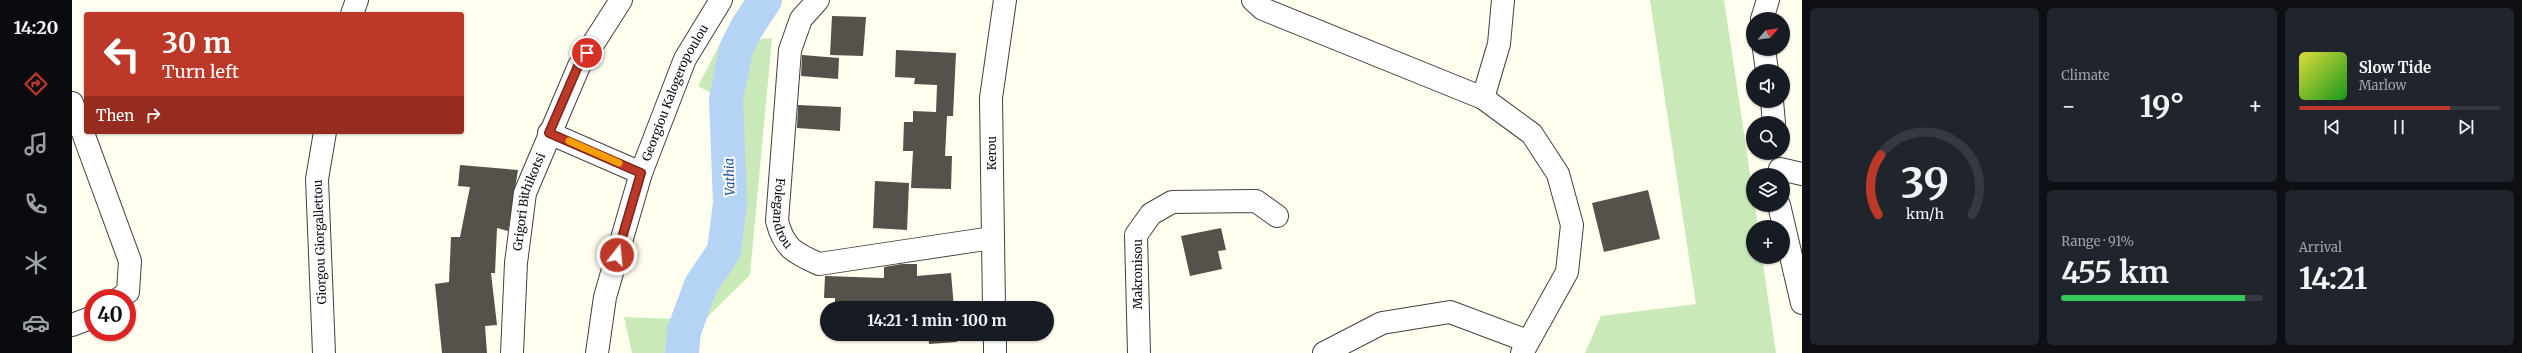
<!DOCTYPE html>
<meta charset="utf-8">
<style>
:root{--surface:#171b24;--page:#20242c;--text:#f1f3f6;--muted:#9ea1a6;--line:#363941;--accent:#bc3828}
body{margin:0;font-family:Merriweather,serif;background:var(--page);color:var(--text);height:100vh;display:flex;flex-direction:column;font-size:15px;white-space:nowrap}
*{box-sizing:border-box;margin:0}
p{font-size:13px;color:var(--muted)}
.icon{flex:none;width:22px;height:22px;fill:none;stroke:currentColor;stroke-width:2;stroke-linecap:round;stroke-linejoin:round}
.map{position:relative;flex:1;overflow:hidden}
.drawer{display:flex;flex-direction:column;gap:8px;padding:8px;background:#0d0f14;width:720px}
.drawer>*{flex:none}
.hud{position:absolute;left:12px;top:12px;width:380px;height:122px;border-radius:4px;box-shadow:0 1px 3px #0004;background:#bc3828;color:#fff;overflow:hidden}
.needle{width:26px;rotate:61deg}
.buttons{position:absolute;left:1674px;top:12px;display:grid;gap:8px}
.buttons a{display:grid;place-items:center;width:44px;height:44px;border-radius:50%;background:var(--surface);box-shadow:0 1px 3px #0004;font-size:20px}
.speed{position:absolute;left:12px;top:289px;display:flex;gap:8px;font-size:20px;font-weight:700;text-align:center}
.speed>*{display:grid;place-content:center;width:52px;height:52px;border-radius:50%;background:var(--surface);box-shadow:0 1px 3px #0004;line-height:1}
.speed .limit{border:6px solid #d22;background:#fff;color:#111}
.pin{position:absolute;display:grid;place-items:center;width:34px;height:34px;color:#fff;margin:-17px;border:2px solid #fff;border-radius:50%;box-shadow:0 1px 4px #0007}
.me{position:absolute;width:44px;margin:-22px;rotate:16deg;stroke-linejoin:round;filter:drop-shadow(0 0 3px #0008)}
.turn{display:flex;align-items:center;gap:14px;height:84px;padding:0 12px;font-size:18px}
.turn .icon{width:52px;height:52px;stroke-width:2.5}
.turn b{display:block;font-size:28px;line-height:34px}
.then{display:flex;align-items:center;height:38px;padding:0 12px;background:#0003;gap:8px;font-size:15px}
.big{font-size:30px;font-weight:700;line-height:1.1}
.drawer .tile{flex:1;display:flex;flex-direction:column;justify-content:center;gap:6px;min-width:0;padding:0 14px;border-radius:6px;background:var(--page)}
.drawer .dial{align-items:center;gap:0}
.dial svg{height:104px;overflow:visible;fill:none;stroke:var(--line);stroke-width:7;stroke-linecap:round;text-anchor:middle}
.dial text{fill:var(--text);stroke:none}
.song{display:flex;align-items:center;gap:12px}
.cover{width:48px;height:48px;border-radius:6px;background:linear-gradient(135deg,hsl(60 70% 55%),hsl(120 70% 35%))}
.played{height:4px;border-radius:2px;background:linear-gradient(90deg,var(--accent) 75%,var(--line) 75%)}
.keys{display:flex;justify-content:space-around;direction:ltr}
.heat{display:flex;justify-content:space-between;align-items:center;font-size:22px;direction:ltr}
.charge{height:6px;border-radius:3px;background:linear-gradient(90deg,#34c759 91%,var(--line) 0)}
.drawer .tiles{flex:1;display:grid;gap:8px;grid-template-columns:repeat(3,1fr)}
.tile:first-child{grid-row:span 2}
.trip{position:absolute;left:748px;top:301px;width:234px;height:40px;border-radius:20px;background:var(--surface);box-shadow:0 1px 3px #0004;font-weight:700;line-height:40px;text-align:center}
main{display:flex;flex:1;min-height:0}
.dock{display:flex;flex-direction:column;width:72px;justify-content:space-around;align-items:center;background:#090b0e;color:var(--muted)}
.dock .icon{width:28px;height:28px}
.dock .active{color:var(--accent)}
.dock b{font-size:18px;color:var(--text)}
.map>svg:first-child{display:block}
.green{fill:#cae9b9}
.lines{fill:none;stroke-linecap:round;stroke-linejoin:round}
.river{stroke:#b5d3f5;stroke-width:34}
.building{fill:#56514a}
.minor-casing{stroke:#414141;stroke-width:24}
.minor{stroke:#fff;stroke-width:22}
.route-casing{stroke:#7a241a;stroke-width:10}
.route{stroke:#bc3828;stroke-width:7}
.slow{stroke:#f59e0b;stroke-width:7}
.labels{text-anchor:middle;stroke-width:4;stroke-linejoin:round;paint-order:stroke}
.street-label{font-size:12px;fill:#0e0e0e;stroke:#fff}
.water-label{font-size:13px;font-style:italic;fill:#194f9e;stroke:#fff}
</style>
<main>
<nav class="dock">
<b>14:20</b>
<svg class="icon active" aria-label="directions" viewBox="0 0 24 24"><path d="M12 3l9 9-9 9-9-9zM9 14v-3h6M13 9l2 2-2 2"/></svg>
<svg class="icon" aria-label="music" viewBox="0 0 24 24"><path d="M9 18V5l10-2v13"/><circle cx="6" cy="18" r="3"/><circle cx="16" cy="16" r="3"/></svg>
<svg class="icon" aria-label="phone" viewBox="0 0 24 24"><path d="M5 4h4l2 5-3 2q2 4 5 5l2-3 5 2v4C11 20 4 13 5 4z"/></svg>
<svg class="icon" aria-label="climate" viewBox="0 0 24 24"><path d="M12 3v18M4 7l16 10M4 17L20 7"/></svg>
<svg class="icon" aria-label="car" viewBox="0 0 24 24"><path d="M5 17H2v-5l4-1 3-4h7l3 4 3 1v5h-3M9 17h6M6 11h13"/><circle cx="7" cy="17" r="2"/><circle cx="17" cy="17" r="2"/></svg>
</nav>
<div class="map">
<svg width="1730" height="353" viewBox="0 0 1730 353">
<rect width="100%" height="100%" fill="#fffeef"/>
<g class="green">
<polygon points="1578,0 1652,0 1686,227 1681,227 1681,257 1690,257 1704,353 1513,353 1529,316 1624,304"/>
<polygon points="700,38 678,275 623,329 624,353 560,353 552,317 604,319 639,241 664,107 626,86 648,44"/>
</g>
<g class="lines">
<polyline class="river" points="610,353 612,331 629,285 652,251 658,203 654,99 664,49 674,29 693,0"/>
</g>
<g class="building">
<polygon points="760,16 794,17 791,56 758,55"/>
<polygon points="824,50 884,53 881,116 875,116 873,156 880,156 879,189 839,188 841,151 831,151 832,122 841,122 841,111 864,112 865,85 842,84 843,78 823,77"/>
<polygon points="730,55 767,58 766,79 729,76"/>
<polygon points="726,105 769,107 768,131 725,128"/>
<polygon points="388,165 446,170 436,231 425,228 423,273 419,273 425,325 413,326 415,353 370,353 363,284 377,282 379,237 388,237 398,187 386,186"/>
<polygon points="803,181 837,183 835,230 801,228"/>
<polygon points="1576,190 1588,239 1532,252 1520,203"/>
<polygon points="1149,228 1154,250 1146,251 1150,269 1118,276 1109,236"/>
<polygon points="830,264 845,264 845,276 879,273 882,308 853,308 853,303 789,304 789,308 763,308 763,298 752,298 753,276 812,278 812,267"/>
<polygon points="856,334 884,334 885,342 857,344"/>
</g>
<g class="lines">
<g class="minor-casing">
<g id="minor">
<path id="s1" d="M 746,0 L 729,19 L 718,50 L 705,221 C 712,248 722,253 747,264 L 920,238"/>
<polyline points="1181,0 1191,9 1411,98 1460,134 1486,174 1500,225 1495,272 1450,353"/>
<polyline points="280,14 285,0"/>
<polyline points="1690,19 1696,0"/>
<polyline points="1692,49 1695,71"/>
<polyline points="1411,98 1427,44 1431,0"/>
<polyline points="1700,101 1702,123"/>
<polyline points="0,103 58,261 56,292 48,298"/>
<polyline points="477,133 569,173"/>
<polyline points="1708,169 1730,174"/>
<polyline points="1707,205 1730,303"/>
<polyline points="922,308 919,98 933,0"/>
<polyline points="0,325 21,317"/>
<polyline points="923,334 923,353"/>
<polyline points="252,353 245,179 253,132"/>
<path id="s2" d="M 440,353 L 444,263 L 453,193 L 507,66 L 549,0"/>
<path id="s3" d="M 525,353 L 533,297 L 569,173 L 613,59 L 649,0"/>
<polyline points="1067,353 1064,235 1079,214 1100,202 1184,201 1205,216"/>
<polyline points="1252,353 1310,323 1378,312 1455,341"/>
</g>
</g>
<use href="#minor" class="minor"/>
</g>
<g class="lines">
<g class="route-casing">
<polyline id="route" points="515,53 506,66 477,133 569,173 545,255"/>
</g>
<use href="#route" class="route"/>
<polyline class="slow" points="497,141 547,163"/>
</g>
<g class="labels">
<g class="street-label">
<text dy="4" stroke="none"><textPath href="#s3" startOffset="273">Georgiou Kalogeropoulou</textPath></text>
<text transform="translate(920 153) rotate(-90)" y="4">Kerou</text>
<text dy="4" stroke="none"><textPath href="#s2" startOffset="153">Grigori Bithikotsi</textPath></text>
<text dy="4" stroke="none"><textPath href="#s1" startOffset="223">Folegandrou</textPath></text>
<text transform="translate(248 242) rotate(-92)" y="4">Giorgou Giorgallettou</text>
<text transform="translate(1066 274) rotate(-90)" y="4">Makronisou</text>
</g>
<g class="water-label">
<text transform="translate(657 177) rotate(-92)" y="5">Vathia</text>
</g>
</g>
</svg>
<div class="buttons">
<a><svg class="needle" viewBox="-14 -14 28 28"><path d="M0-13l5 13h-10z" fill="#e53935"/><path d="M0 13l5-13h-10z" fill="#9ea1a6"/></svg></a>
<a><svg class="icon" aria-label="sound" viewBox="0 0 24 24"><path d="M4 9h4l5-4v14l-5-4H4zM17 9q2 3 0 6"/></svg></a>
<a><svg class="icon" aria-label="search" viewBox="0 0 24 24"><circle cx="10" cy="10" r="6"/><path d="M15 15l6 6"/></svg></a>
<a><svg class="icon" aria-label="layers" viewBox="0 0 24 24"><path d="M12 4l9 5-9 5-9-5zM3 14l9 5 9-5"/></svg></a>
<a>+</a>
</div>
<div class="speed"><div class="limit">40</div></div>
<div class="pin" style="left:515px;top:53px;background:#d93025"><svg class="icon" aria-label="arrive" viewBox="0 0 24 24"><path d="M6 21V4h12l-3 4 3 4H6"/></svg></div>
<svg class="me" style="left:545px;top:255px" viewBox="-20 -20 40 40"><circle r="17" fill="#bc3828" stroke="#fff" stroke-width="3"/><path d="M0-11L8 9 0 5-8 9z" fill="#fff"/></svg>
<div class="trip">14:21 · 1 min · 100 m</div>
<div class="hud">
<div class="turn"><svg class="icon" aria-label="left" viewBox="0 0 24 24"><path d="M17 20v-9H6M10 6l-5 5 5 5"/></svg><div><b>30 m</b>Turn left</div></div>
<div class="then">Then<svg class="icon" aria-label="right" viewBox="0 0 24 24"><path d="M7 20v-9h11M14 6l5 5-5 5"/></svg></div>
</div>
</div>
<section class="drawer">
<div class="tiles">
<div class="tile dial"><svg viewBox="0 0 100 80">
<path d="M14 69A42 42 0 1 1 86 69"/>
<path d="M14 69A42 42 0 0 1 16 23" stroke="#bc3828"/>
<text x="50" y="56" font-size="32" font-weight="700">39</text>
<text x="50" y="72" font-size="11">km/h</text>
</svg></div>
<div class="tile"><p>Climate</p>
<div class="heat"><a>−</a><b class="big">19°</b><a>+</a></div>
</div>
<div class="tile">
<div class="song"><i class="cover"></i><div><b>Slow Tide</b><p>Marlow</p></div></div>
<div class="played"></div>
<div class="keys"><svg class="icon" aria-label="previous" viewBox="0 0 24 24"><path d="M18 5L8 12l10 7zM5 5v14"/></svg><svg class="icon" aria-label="pause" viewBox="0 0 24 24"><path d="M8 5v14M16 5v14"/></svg><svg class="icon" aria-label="next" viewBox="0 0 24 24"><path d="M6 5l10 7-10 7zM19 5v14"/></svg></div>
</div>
<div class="tile"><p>Range · 91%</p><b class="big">455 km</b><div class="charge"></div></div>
<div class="tile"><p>Arrival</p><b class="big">14:21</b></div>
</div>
</section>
</main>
